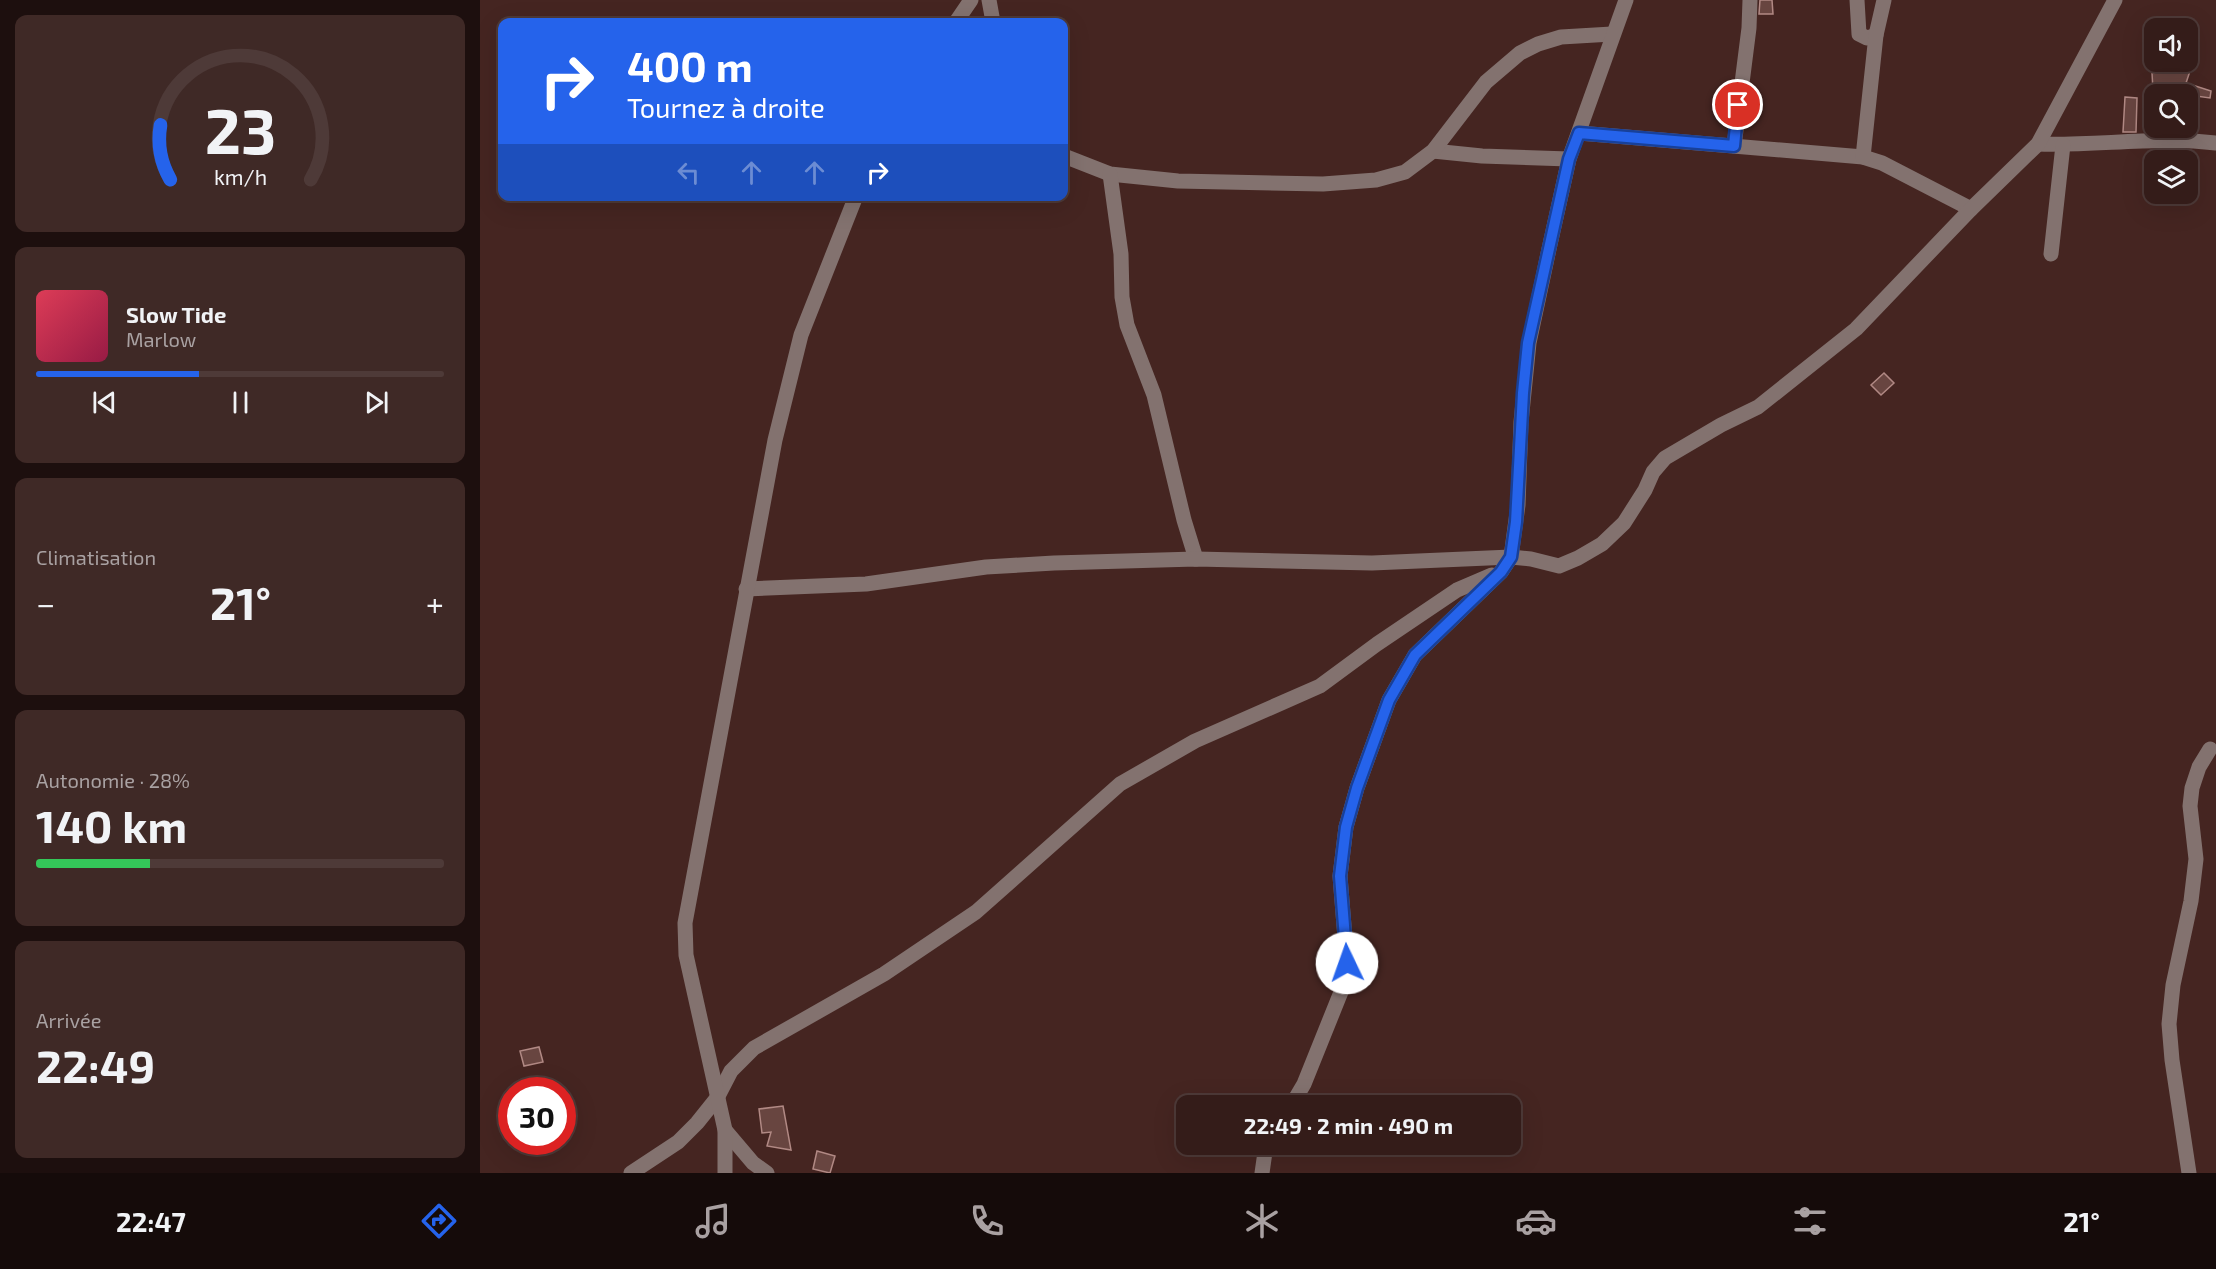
<!DOCTYPE html>
<html lang="fr">
<meta charset="utf-8">
<style>
:root{--surface:#341c19;--page:#3f2926;--text:#f1f3f6;--muted:#a9a1a2;--line:#4e3a38;--accent:#2563eb}
body{margin:0;font-family:"Exo 2",sans-serif;background:var(--page);color:var(--text);height:100vh;display:flex;flex-direction:column;font-size:22px;white-space:nowrap}
*{box-sizing:border-box;margin:0}
p{font-size:20px;color:var(--muted)}
.icon{flex:none;width:33px;height:33px;fill:none;stroke:currentColor;stroke-width:2;stroke-linecap:round;stroke-linejoin:round}
.map{position:relative;flex:1;overflow:hidden}
.side{display:flex;flex-direction:column;gap:15px;padding:15px;background:#1d0f0e;width:480px}
.side>*{flex:none}
.banner{position:absolute;left:18px;top:18px;width:570px;height:183px;border-radius:12px;box-shadow:0 6px 24px #0002,0 0 0 2px var(--line);background:#2563eb;color:#fff;overflow:hidden}
.fabs{position:absolute;left:1664px;top:18px;display:grid;gap:12px}
.fabs a{display:grid;place-items:center;width:54px;height:54px;border-radius:12px;background:var(--surface);box-shadow:0 6px 24px #0002,0 0 0 2px var(--line);font-size:30px}
.speed{position:absolute;left:18px;top:1077px;display:flex;gap:12px;font-size:30px;font-weight:700;text-align:center}
.speed>*{display:grid;place-content:center;width:78px;height:78px;border-radius:50%;background:var(--surface);box-shadow:0 6px 24px #0002,0 0 0 2px var(--line);line-height:1}
.speed .limit{border:9px solid #d22;background:#fff;color:#111}
.pin{position:absolute;display:grid;place-items:center;width:51px;height:51px;color:#fff;margin:-26px;border:3px solid #fff;border-radius:50%;box-shadow:0 2px 6px #0007}
.me{position:absolute;width:66px;margin:-33px;rotate:357deg;stroke-linejoin:round;filter:drop-shadow(0 0 4px #0008)}
.turn{display:flex;align-items:center;gap:21px;height:126px;padding:0 30px;font-size:27px}
.turn .icon{width:78px;height:78px;stroke-width:2.5}
.turn b{display:block;font-size:42px;line-height:51px}
.lanes{display:flex;align-items:center;height:57px;padding:0 30px;background:#0003;justify-content:center;gap:30px;direction:ltr}
.lanes .off{opacity:.35}
.big{font-size:45px;font-weight:700;line-height:1.1}
.side .widget{flex:1;display:flex;flex-direction:column;justify-content:center;gap:9px;min-width:0;padding:0 21px;border-radius:12px;background:var(--page)}
.side .dial{align-items:center;gap:0}
.dial svg{height:156px;overflow:visible;fill:none;stroke:var(--line);stroke-width:7;stroke-linecap:round;text-anchor:middle}
.dial text{fill:var(--text);stroke:none}
.song{display:flex;align-items:center;gap:18px}
.cover{width:72px;height:72px;border-radius:9px;background:linear-gradient(135deg,hsl(350 70% 55%),hsl(340 70% 35%))}
.played{height:6px;border-radius:3px;background:linear-gradient(90deg,var(--accent) 40%,var(--line) 40%)}
.keys{display:flex;justify-content:space-around;direction:ltr}
.heat{display:flex;justify-content:space-between;align-items:center;font-size:33px;direction:ltr}
.charge{height:9px;border-radius:4px;background:linear-gradient(90deg,#34c759 28%,var(--line) 0)}
.trip{position:absolute;left:696px;top:1095px;width:345px;height:60px;border-radius:12px;background:var(--surface);box-shadow:0 6px 24px #0002,0 0 0 2px var(--line);font-weight:700;line-height:60px;text-align:center}
.tab-bar{display:flex;height:96px;justify-content:space-around;align-items:center;background:#150b0a;color:var(--muted)}
.tab-bar .icon{width:42px;height:42px}
.tab-bar .on{color:var(--accent)}
.tab-bar b{font-size:27px;color:var(--text)}
main{display:flex;flex:1;min-height:0}
.map>svg:first-child{display:block}
.building{fill:#684540;stroke:#b18984;stroke-width:1.5}
.lines{fill:none;stroke-linecap:round;stroke-linejoin:round}
.minor{stroke:#83726f;stroke-width:15}
.route-casing{stroke:#184099;stroke-width:15}
.route{stroke:#2563eb;stroke-width:10}
</style>
<main>
<section class="side">
<div class="widget dial"><svg viewBox="0 0 100 80">
<path d="M14 69A42 42 0 1 1 86 69"/>
<path d="M14 69A42 42 0 0 1 9 41" stroke="#2563eb"/>
<text x="50" y="56" font-size="32" font-weight="700">23</text>
<text x="50" y="72" font-size="11">km/h</text>
</svg></div>
<div class="widget">
<div class="song"><i class="cover"></i><div><b>Slow Tide</b><p>Marlow</p></div></div>
<div class="played"></div>
<div class="keys"><svg class="icon" aria-label="previous" viewBox="0 0 24 24"><path d="M18 5L8 12l10 7zM5 5v14"/></svg><svg class="icon" aria-label="pause" viewBox="0 0 24 24"><path d="M8 5v14M16 5v14"/></svg><svg class="icon" aria-label="next" viewBox="0 0 24 24"><path d="M6 5l10 7-10 7zM19 5v14"/></svg></div>
</div>
<div class="widget"><p>Climatisation</p>
<div class="heat"><a>−</a><b class="big">21°</b><a>+</a></div>
</div>
<div class="widget"><p>Autonomie · 28%</p><b class="big">140 km</b><div class="charge"></div></div>
<div class="widget"><p>Arrivée</p><b class="big">22:49</b></div>
</section>
<div class="map">
<svg width="1736" height="1173" viewBox="0 0 1736 1173">
<rect width="100%" height="100%" fill="#452521"/>
<g class="building">
<polygon points="1280,0 1292,0 1293,14 1279,14"/>
<polygon points="1693,62 1713,62 1706,83 1731,91 1730,98 1673,90 1672,73 1690,72"/>
<polygon points="1645,97 1657,98 1656,132 1643,132"/>
<polygon points="1404,373 1414,383 1401,395 1391,385"/>
<polygon points="59,1047 63,1062 44,1066 40,1051"/>
<polygon points="303,1106 311,1150 287,1146 291,1132 282,1133 279,1109"/>
<polygon points="337,1151 355,1156 350,1173 333,1169"/>
</g>
<g class="lines">
<g class="minor">
<polyline points="509,0 513,22"/>
<polyline points="1377,0 1379,34 1387,38 1396,35"/>
<polyline points="476,22 491,0"/>
<polyline points="1099,133 1383,157 1402,163 1491,209"/>
<path d="M 1558,144 C 1617,146 1677,136 1736,143"/>
<polyline points="1254,146 1269,28 1270,0"/>
<polyline points="953,151 1002,156 1089,159"/>
<polyline points="584,156 630,174 698,181 843,184 896,180 925,172 953,151 1006,82 1040,53 1058,44 1081,37 1132,34"/>
<polyline points="1383,157 1396,35 1404,0"/>
<polyline points="630,174 641,254 642,297 647,325 674,395 704,520 716,559"/>
<polyline points="1571,254 1583,145"/>
<polyline points="266,589 386,584 506,567 574,563 716,559 892,563 1031,557 1051,559 1079,566 1098,558 1122,544 1144,523 1165,490 1173,472 1185,458 1241,425 1278,407 1376,329 1491,209 1558,144 1635,0"/>
<polyline points="811,1106 824,1084 863,987 867,963 860,876 866,827 877,788 909,700 935,655 1021,572 1031,557 1038,505 1041,422 1049,343 1069,249 1089,159 1146,0"/>
<polyline points="245,1130 273,1163 287,1173"/>
<polyline points="151,1173 198,1142 217,1123 237,1098 251,1071 274,1048 404,974 496,912 640,784 715,741 840,686 897,644 977,590 1012,575"/>
<polyline points="245,1173 245,1130 206,955 205,923 295,440 321,335 376,196"/>
<polyline points="782,1173 785,1152 789,1144"/>
<polyline points="1709,1173 1692,1060 1689,1024 1693,985 1711,901 1716,859 1710,806 1712,788 1719,767 1730,749"/>
</g>
</g>
<g class="lines">
<g class="route-casing">
<polyline id="route" points="867,963 860,876 866,827 877,788 909,700 935,655 1021,572 1031,557 1036,522 1043,393 1048,343 1089,159 1099,133 1254,146 1258,105"/>
</g>
<use href="#route" class="route"/>
</g>
</svg>
<div class="fabs">
<a><svg class="icon" aria-label="sound" viewBox="0 0 24 24"><path d="M4 9h4l5-4v14l-5-4H4zM17 9q2 3 0 6"/></svg></a>
<a><svg class="icon" aria-label="search" viewBox="0 0 24 24"><circle cx="10" cy="10" r="6"/><path d="M15 15l6 6"/></svg></a>
<a><svg class="icon" aria-label="layers" viewBox="0 0 24 24"><path d="M12 4l9 5-9 5-9-5zM3 14l9 5 9-5"/></svg></a>
</div>
<div class="speed"><div class="limit">30</div></div>
<div class="pin" style="left:1258px;top:105px;background:#d93025"><svg class="icon" aria-label="arrive" viewBox="0 0 24 24"><path d="M6 21V4h12l-3 4 3 4H6"/></svg></div>
<svg class="me" style="left:867px;top:963px" viewBox="-20 -20 40 40"><circle r="19" fill="#fff"/><path d="M0-13L10 11 0 6-10 11z" fill="#2563eb"/></svg>
<div class="trip">22:49 · 2 min · 490 m</div>
<div class="banner">
<div class="turn"><svg class="icon" aria-label="right" viewBox="0 0 24 24"><path d="M7 20v-9h11M14 6l5 5-5 5"/></svg><div><b>400 m</b>Tournez à droite</div></div>
<div class="lanes"><svg class="icon off" aria-label="left" viewBox="0 0 24 24"><path d="M17 20v-9H6M10 6l-5 5 5 5"/></svg><svg class="icon off" aria-label="ahead" viewBox="0 0 24 24"><path d="M12 20V5M6 11l6-6 6 6"/></svg><svg class="icon off" aria-label="ahead" viewBox="0 0 24 24"><path d="M12 20V5M6 11l6-6 6 6"/></svg><svg class="icon" aria-label="right" viewBox="0 0 24 24"><path d="M7 20v-9h11M14 6l5 5-5 5"/></svg></div>
</div>
</div>
</main>
<nav class="tab-bar">
<b>22:47</b>
<svg class="icon on" aria-label="directions" viewBox="0 0 24 24"><path d="M12 3l9 9-9 9-9-9zM9 14v-3h6M13 9l2 2-2 2"/></svg>
<svg class="icon" aria-label="music" viewBox="0 0 24 24"><path d="M9 18V5l10-2v13"/><circle cx="6" cy="18" r="3"/><circle cx="16" cy="16" r="3"/></svg>
<svg class="icon" aria-label="phone" viewBox="0 0 24 24"><path d="M5 4h4l2 5-3 2q2 4 5 5l2-3 5 2v4C11 20 4 13 5 4z"/></svg>
<svg class="icon" aria-label="climate" viewBox="0 0 24 24"><path d="M12 3v18M4 7l16 10M4 17L20 7"/></svg>
<svg class="icon" aria-label="car" viewBox="0 0 24 24"><path d="M5 17H2v-5l4-1 3-4h7l3 4 3 1v5h-3M9 17h6M6 11h13"/><circle cx="7" cy="17" r="2"/><circle cx="17" cy="17" r="2"/></svg>
<svg class="icon" aria-label="filters" viewBox="0 0 24 24"><path d="M4 7h16M4 17h16"/><circle cx="9" cy="7" r="2"/><circle cx="15" cy="17" r="2"/></svg>
<b>21°</b>
</nav>
